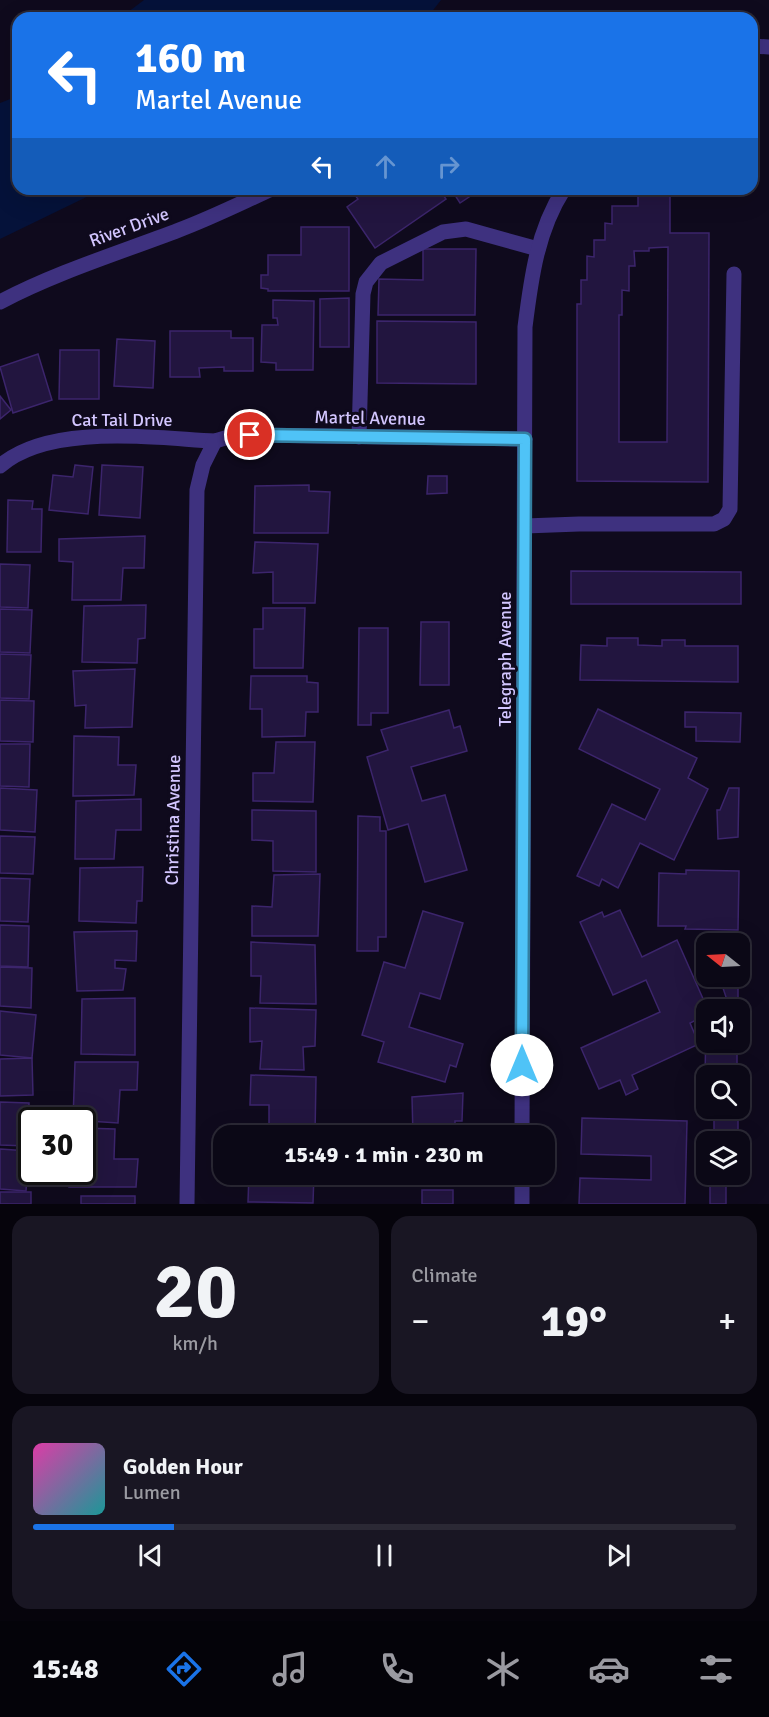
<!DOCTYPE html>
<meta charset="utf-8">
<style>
:root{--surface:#0b0816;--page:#191623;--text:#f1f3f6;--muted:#9a9aa1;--line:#2b2935;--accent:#1a73e8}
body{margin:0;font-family:Signika,sans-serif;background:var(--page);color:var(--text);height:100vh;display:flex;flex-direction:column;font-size:22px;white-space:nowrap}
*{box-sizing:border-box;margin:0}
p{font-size:20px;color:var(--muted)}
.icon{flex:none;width:33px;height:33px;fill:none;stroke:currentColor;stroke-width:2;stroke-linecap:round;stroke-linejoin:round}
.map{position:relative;height:1204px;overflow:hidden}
.drawer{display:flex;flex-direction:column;gap:12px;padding:12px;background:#06040c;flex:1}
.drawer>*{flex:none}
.guide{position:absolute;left:12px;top:12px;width:746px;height:183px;border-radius:18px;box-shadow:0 6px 24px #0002,0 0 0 2px var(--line);background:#1a73e8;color:#fff;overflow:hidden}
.needle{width:39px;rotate:288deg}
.buttons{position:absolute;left:696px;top:933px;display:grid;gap:12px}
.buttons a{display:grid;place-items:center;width:54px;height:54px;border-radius:12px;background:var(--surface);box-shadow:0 6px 24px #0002,0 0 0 2px var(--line);font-size:30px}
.speed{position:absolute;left:18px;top:1107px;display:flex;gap:12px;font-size:30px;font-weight:700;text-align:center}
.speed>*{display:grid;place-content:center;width:78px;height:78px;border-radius:50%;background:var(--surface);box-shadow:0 6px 24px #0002,0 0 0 2px var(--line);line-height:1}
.speed .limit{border:3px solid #111;border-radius:9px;background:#fff;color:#111}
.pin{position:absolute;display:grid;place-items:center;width:51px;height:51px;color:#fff;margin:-26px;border:3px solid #fff;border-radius:50%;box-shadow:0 2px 6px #0007}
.me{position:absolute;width:66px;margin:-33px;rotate:0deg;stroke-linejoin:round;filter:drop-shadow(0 0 4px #0008)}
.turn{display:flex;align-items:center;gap:21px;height:126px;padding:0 24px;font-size:27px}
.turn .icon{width:78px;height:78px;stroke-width:2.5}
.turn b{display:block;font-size:42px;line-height:51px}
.lanes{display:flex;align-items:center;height:57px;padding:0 24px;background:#0003;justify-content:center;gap:30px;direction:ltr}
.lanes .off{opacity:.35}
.big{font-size:45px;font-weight:700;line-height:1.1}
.drawer .card{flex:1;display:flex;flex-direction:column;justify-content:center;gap:9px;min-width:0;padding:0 21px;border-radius:18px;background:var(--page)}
.drawer .dial{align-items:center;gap:0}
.dial b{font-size:78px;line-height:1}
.song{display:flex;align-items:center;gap:18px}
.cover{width:72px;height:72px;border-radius:9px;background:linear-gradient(135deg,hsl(320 70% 55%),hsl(180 70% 35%))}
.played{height:6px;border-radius:3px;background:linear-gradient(90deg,var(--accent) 20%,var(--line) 20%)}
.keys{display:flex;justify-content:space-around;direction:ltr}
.heat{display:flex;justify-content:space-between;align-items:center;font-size:33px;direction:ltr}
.drawer .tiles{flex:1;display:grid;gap:12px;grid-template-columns:1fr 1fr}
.card:last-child{grid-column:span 2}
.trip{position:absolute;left:213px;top:1125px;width:342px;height:60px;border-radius:18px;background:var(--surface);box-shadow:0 6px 24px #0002,0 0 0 2px var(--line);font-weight:700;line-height:60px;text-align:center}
.tab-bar{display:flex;height:96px;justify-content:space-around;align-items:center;background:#040309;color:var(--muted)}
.tab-bar .icon{width:42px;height:42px}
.tab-bar .selected{color:var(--accent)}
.tab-bar b{font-size:27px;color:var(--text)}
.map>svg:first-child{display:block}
.water{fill:#05123a}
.building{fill:#22153f;stroke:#3c256c;stroke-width:1.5;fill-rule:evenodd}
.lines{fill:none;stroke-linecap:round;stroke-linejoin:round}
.minor{stroke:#3e317f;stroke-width:15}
.route-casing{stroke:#337fa1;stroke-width:15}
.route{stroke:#4fc3f7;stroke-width:10}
.labels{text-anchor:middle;stroke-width:6;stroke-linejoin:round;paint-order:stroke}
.street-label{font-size:18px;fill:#d3c6ff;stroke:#0f0a1d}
</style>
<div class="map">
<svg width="769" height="1204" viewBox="0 0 769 1204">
<rect width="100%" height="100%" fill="#0f0a1d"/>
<g class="water">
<polygon points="144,0 441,0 427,18 120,18"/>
<polygon points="18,96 18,189 103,189 0,239 0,103"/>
</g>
<g class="building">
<polygon points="362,189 367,189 369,192 373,189 444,189 441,192 446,199 375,248 347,207 358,199 354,194"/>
<polygon points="451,189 481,189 460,203"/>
<path d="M 638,189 L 670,189 L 670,233 L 709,233 L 708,482 L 577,481 L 577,304 L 581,304 L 581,280 L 587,280 L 587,256 L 594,257 L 594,240 L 605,240 L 605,223 L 612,224 L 612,206 L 638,206 ZM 668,247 L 667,442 L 619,442 L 619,315 L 622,315 L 622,290 L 629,291 L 629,266 L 635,266 L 634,251 L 649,251 L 649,248 Z"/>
<polygon points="301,227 349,227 349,291 268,291 268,289 261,288 261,275 268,275 268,255 301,255"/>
<polygon points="423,249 476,249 475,315 378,315 379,279 423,280"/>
<polygon points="349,298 349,347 320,347 320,299"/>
<polygon points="273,300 314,301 313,370 276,370 276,363 261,362 262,325 278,325 277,318 273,318"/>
<polygon points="377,321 476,322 476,384 377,383"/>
<polygon points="170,331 231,331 231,338 253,338 253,371 224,371 224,367 199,368 200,377 170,377"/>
<polygon points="117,339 155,341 153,388 114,386"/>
<polygon points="60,350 99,350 99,399 59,399"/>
<polygon points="38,354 52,400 13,413 0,367"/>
<polygon points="0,396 11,410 0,419"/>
<polygon points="75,465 93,467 88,514 49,510 53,475 73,477"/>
<polygon points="102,465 143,467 140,518 99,515"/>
<polygon points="428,476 447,476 447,493 427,494"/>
<polygon points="309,485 309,491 330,492 328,533 254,533 255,486"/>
<polygon points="8,500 33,501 32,509 42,509 41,552 7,552"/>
<polygon points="145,536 144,568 123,568 121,600 72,600 73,562 59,561 59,539"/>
<polygon points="255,542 318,544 315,603 273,603 273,572 253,573"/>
<polygon points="0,564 30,565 28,608 0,607"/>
<polygon points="571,571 741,572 741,604 571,604"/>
<polygon points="146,605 145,638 138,639 137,663 82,662 84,606"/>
<polygon points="263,608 305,608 303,668 254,668 254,629 263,629"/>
<polygon points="0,609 32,610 30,653 0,652"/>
<polygon points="421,622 449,622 449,685 420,685"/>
<polygon points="359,628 388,628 388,713 371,713 371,725 358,725"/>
<polygon points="607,638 638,638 638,645 662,646 662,640 685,640 685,646 738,646 738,682 580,680 581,645 607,646"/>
<polygon points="0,654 31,655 29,699 0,698"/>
<polygon points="135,669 132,727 85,728 86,705 75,706 73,671"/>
<polygon points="251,676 307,676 307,682 318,683 318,712 306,712 305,736 262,737 262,709 250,709"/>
<polygon points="0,700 34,701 33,742 0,741"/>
<polygon points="598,709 697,758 688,778 708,789 674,860 640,843 618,888 602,879 599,886 577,876 612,804 645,820 660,789 579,749"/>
<polygon points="449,710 454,728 460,726 467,751 411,767 422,801 445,795 467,870 425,882 408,824 388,830 367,757 388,750 381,730"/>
<polygon points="685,712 741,713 740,742 696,741 696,727 685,727"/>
<polygon points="74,736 119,737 118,765 136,765 134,795 73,796"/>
<polygon points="276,742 315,742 313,802 253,801 253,773 274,773"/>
<polygon points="0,744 30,744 29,787 0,786"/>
<polygon points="0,788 37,790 35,832 0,830"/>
<polygon points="729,788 739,788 738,837 718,839 717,810 720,810"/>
<polygon points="141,799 141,830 116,830 114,859 75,859 76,801"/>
<polygon points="252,810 316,811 316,872 273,871 273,841 252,840"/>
<polygon points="358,816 380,817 380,831 386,831 386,937 378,937 378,951 357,951"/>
<polygon points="0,836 35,837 33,874 0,873"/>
<polygon points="143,867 142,901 137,901 136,923 79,921 80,868"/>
<polygon points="686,870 739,871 738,930 685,929 686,926 658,926 659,873 686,874"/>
<polygon points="320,874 318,936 252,936 252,906 272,907 274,875"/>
<polygon points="0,878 30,879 28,922 0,921"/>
<polygon points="620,910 642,957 677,940 708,1010 706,1010 706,1015 690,1023 699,1044 632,1075 638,1089 626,1095 620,1080 599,1089 581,1048 660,1012 646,980 613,995 580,922 602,912 604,917"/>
<polygon points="423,911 463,923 440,999 420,993 409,1027 463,1044 456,1067 450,1065 445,1082 378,1062 384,1042 362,1035 384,962 405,968"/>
<polygon points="0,925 29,926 28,967 0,966"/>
<polygon points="137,931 136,961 115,960 115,968 126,969 123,990 77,991 74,932"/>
<polygon points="251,942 315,945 316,1004 260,1003 261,976 251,976"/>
<polygon points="0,967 32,968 31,1008 0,1006"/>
<polygon points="718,976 738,976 738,1005 729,1006 722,985 718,985"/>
<polygon points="135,998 135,1055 81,1054 82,999"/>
<polygon points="250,1008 316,1010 315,1046 303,1047 304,1070 260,1069 262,1041 250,1042"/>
<polygon points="0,1011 36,1015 32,1058 0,1055"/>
<polygon points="706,1024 706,1042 719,1042 719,1048 737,1048 737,1076 705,1077"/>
<polygon points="32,1058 33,1095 0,1096 0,1059"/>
<polygon points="75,1062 138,1062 137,1090 120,1090 118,1123 73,1120"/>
<polygon points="251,1075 316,1077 315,1135 269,1135 269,1105 250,1105"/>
<polygon points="463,1093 462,1121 455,1121 455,1136 413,1136 412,1097"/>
<polygon points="0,1102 29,1103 28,1146 0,1145"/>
<rect x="714" y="1108" width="24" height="34"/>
<polygon points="582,1118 687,1121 685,1204 579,1204 580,1178 651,1180 651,1156 581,1154"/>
<polygon points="82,1128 115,1129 114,1159 138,1159 136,1187 69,1187 69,1172 82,1172"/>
<polygon points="0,1149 29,1151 26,1191 0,1189"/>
<polygon points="249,1174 314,1174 313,1203 248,1202"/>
<polygon points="414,1174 463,1174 462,1182 415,1181"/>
<rect x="710" y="1174" width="16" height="30"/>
<rect x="422" y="1190" width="31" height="14"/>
<rect x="0" y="1192" width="31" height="12"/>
<rect x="81" y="1196" width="54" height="8"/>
</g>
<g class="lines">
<g class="minor">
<polyline points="752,46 769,47"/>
<path d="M 0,302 C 57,272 119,253 179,230 C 211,218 241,203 272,189"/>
<polyline points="359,437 363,294 366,282 381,263 443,232 466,229 538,249"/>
<path d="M 0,466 C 49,423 153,438 215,441 L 232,436 L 250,435 L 525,439"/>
<polyline points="525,526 579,524 714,524 724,519 730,509 734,274"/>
<path d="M 522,1136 L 525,327 C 531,279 537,231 564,189"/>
<polyline points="187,1204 197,490 203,465 215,441"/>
<polyline points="522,1204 522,1174"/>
</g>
</g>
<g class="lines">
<g class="route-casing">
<polyline id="route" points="250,435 525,439 522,1065"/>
</g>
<use href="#route" class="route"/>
</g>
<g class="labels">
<g class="street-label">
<text transform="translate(129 227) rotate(-20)" y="6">River Drive</text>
<text transform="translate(370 418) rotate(1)" y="6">Martel Avenue</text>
<text x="122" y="426">Cat Tail Drive</text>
<text transform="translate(505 659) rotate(-90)" y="6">Telegraph Avenue</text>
<text transform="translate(173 820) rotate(-89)" y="6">Christina Avenue</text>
</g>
</g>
</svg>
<div class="buttons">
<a><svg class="needle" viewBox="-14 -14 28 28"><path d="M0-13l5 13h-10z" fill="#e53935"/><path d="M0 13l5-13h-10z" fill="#9a9aa1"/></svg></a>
<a><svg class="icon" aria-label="sound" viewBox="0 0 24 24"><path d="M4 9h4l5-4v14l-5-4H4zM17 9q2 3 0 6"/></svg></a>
<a><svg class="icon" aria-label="search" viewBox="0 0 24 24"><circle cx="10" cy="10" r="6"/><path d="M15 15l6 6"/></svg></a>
<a><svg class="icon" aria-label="layers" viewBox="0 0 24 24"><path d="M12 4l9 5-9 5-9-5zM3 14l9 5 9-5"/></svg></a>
</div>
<div class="speed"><div class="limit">30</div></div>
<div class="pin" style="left:250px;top:435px;background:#d93025"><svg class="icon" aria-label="arrive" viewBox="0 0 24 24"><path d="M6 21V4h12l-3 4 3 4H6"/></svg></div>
<svg class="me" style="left:522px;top:1065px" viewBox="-20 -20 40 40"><circle r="19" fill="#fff"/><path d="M0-13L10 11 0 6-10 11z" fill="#4fc3f7"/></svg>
<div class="trip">15:49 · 1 min · 230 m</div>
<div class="guide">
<div class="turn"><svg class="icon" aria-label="left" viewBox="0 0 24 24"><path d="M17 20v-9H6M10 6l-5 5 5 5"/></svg><div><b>160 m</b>Martel Avenue</div></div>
<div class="lanes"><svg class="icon" aria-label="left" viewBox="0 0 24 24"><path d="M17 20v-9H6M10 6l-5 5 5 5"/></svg><svg class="icon off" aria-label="ahead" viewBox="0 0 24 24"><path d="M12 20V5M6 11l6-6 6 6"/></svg><svg class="icon off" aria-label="right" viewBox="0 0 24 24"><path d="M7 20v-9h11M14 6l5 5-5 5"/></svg></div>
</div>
</div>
<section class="drawer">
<div class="tiles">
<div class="card dial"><b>20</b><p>km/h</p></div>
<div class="card"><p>Climate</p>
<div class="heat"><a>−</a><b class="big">19°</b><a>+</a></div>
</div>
<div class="card">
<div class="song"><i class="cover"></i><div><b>Golden Hour</b><p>Lumen</p></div></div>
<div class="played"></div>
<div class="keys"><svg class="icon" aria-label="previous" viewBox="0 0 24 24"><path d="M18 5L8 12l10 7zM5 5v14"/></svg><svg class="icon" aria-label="pause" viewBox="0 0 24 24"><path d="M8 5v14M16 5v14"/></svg><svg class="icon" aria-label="next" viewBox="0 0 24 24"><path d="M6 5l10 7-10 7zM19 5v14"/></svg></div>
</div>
</div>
</section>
<nav class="tab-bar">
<b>15:48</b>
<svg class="icon selected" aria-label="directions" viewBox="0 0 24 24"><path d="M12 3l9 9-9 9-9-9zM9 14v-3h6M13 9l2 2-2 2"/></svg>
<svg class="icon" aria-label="music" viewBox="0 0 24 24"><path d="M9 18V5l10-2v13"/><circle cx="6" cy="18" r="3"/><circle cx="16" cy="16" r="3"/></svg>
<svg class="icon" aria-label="phone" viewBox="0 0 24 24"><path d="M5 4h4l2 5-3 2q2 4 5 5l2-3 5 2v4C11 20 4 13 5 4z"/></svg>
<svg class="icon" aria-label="climate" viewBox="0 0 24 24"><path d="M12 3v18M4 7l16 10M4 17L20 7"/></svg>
<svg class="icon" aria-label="car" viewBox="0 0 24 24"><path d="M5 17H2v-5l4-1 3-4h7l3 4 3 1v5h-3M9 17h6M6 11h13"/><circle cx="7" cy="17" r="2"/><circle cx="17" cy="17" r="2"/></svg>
<svg class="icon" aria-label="filters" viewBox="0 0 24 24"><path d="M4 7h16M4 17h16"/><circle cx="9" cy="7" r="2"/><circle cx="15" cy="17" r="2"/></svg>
</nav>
